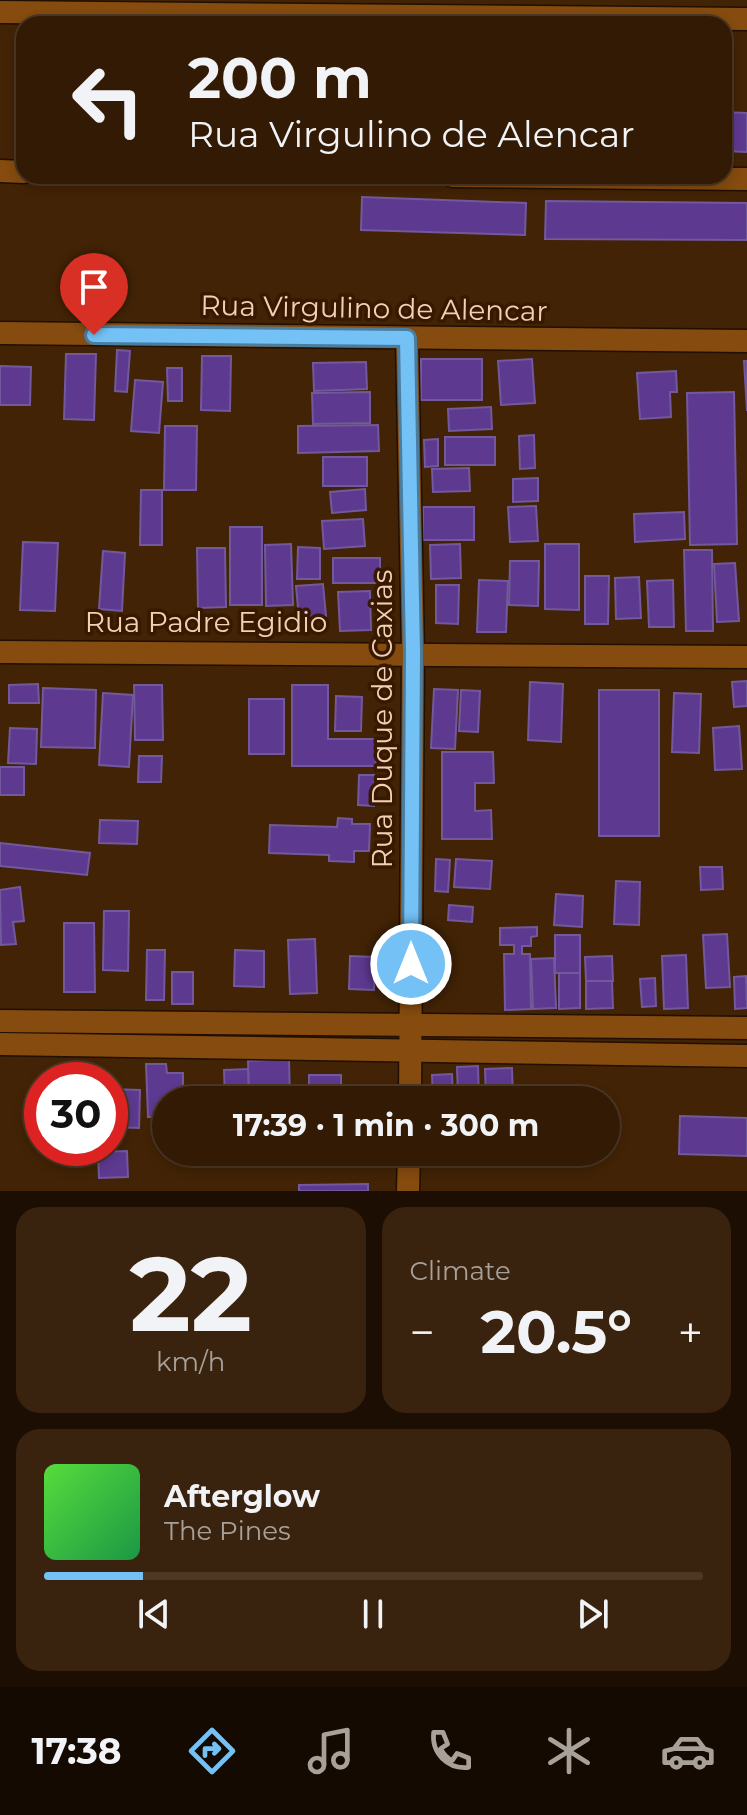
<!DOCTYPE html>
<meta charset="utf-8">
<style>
:root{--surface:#321a04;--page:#3a230e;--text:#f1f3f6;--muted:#a8a19a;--line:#4d3826;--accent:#73c1f5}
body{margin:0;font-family:Montserrat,sans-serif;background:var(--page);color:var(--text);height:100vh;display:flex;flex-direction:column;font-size:30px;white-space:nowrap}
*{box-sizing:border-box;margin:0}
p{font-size:26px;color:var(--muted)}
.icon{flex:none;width:44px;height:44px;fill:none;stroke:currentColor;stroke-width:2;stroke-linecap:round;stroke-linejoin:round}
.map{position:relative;height:1191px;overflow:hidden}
.drawer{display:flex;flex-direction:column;gap:16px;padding:16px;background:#1c0e02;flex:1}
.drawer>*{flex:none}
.hud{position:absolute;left:16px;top:16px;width:716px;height:168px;border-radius:24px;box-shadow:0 4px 12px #0003,0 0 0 2px var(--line);background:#321a04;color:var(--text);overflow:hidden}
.speed{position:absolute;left:24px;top:1062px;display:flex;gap:16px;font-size:40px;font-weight:700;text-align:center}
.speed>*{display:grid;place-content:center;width:104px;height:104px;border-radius:50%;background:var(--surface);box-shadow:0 4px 12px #0003,0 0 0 2px var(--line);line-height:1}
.speed .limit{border:12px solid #d22;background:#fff;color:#111}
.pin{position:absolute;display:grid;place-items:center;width:68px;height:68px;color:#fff;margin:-82px -34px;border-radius:50% 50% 50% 0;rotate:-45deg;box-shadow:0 0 8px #0007}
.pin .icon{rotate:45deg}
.me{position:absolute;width:88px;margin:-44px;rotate:0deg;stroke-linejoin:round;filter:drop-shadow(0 0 6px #0008)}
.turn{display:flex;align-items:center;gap:28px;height:168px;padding:0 40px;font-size:36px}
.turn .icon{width:104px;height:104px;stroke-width:2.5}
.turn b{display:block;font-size:56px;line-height:68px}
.big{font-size:60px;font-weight:700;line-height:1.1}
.drawer .widget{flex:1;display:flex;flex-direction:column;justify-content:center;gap:12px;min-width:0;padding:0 28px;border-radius:24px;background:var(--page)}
.drawer .dial{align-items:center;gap:0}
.dial b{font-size:104px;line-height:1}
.song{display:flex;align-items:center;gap:24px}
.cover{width:96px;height:96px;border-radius:12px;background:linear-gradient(135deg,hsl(110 70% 55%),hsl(140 70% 35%))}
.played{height:8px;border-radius:4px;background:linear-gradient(90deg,var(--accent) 15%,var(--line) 15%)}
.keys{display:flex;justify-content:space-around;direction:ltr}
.heat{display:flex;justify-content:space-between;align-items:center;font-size:44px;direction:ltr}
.drawer .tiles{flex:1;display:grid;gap:16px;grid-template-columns:1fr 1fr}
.widget:last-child{grid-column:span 2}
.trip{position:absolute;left:152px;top:1086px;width:468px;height:80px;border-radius:40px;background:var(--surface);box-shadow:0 4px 12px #0003,0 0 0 2px var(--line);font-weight:700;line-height:80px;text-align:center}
.menu{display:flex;height:128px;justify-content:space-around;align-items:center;background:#140a02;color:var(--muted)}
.menu .icon{width:56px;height:56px}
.menu .selected{color:var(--accent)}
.menu b{font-size:36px;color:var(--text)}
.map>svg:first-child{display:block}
.building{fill:#5d3990;stroke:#71599b;stroke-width:2}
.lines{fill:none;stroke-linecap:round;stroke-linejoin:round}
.minor-casing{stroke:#210f01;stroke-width:25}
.minor{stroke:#854b0f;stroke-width:22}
.route-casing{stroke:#4b7d9f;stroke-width:20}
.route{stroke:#73c1f5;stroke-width:14}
.labels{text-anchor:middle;stroke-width:7;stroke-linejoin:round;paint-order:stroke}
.street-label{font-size:28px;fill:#f2d0b6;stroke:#371900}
</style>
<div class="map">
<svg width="747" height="1191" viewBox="0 0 747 1191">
<rect width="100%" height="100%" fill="#422305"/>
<g class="building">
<polygon points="724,112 747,113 747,152 724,151"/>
<polygon points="362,197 526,203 525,235 361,230"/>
<polygon points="546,201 747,203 747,240 545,239"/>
<polygon points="117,350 130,351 127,392 115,391"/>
<polygon points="66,354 96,354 94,420 64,419"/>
<polygon points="202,356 231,356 230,411 201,410"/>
<rect x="421" y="359" width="61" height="41"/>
<polygon points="532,359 535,403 501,405 498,361"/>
<polygon points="744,361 747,361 747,411"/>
<polygon points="366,362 367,389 314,391 313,363"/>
<polygon points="0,366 31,367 30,405 0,405"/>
<polygon points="167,368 182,368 182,401 168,401"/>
<polygon points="676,371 677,392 670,392 671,417 640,419 637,373"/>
<polygon points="135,380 163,382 159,433 131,431"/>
<polygon points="370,392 370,423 313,424 312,393"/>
<polygon points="734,392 737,544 690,545 687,393"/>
<polygon points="491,407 492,429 449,431 448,409"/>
<polygon points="378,425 379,451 298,453 298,426"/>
<polygon points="165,426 197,426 196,490 164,490"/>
<polygon points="534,435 535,468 520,469 519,436"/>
<rect x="445" y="437" width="50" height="28"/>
<polygon points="438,439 438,466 425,467 424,440"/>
<rect x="323" y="457" width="44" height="29"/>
<polygon points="469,468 470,491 433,492 432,469"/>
<polygon points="538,478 538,501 513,502 513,479"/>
<polygon points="365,489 366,510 332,513 330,492"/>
<polygon points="141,490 162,490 162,545 140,545"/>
<polygon points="536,506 538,541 510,542 508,507"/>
<rect x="423" y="507" width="51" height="33"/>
<polygon points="684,512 685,539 635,542 634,514"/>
<polygon points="363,519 365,546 324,549 322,521"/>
<rect x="230" y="527" width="32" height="78"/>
<polygon points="23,542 58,543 55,611 20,610"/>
<polygon points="291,544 293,605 266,606 265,545"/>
<polygon points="460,544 461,578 431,579 430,545"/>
<polygon points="545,544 579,544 579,610 545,609"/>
<polygon points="298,547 320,548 320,579 297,579"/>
<polygon points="197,548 225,548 226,607 198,608"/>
<polygon points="684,550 712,550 713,631 686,631"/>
<polygon points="103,551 125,553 122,611 99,609"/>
<rect x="333" y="558" width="47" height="25"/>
<polygon points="510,561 539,561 538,606 509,605"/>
<polygon points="735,563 739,621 717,622 714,564"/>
<polygon points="585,576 609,576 608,624 585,624"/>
<polygon points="639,577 641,618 616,619 615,578"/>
<polygon points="479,580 508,581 506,632 477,632"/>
<polygon points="673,580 674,627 649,627 647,581"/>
<polygon points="323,584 326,616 299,619 296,586"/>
<polygon points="436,585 459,585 458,624 436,623"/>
<polygon points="370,591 371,630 340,631 338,592"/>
<polygon points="747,681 747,706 734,707 732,682"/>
<polygon points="530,682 563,684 561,742 528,740"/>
<polygon points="38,684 39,703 9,703 9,685"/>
<polygon points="134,685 162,685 163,740 135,740"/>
<polygon points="292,685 328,685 328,739 375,739 376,766 292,766"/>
<polygon points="43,688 96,690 95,748 41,747"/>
<polygon points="434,689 458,690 455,749 431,748"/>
<polygon points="461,690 480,691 478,732 459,731"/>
<rect x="599" y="690" width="60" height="146"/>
<polygon points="103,693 133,695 129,767 99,765"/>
<polygon points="674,693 701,694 699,753 672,752"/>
<polygon points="336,696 362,697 361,731 335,731"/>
<rect x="249" y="699" width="35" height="55"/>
<polygon points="739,726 742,769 715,770 713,728"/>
<polygon points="10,728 37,729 36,764 8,763"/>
<polygon points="442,752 493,752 494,783 475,783 475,811 491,810 492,839 442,839"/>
<polygon points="139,756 162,756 161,782 138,782"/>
<rect x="0" y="767" width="24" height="28"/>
<polygon points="359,775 374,775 374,806 358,805"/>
<polygon points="338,818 352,819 352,824 370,824 369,851 354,851 354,862 329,861 329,855 269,853 270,825 337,827"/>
<polygon points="100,820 138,821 137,844 99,843"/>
<polygon points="0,843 90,853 87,875 0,866"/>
<polygon points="436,859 450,860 448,892 435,891"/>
<polygon points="456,859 492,861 490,889 454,887"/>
<polygon points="700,867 722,867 723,889 701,890"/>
<polygon points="616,881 640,882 639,925 614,924"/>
<polygon points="20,887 24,921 13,922 16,944 1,945 0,890"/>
<polygon points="556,894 583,896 582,927 554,925"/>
<polygon points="449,905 473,907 472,922 448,920"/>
<polygon points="104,911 129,911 128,971 103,970"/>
<polygon points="64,923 94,923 95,992 64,992"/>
<polygon points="537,927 537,936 531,937 531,946 522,946 522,954 530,954 531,1009 505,1010 504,954 514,954 514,945 500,945 500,928"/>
<polygon points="727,934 730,987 706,988 703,935"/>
<rect x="555" y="935" width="25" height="38"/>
<polygon points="315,939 317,993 290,994 288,940"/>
<polygon points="147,950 165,950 164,1000 146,1000"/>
<polygon points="235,950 264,951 264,987 234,986"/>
<polygon points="686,955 688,1008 664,1009 662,956"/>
<polygon points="350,956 375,957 374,990 349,989"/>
<polygon points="612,956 613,981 586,981 585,957"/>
<polygon points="554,958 556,1008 533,1009 531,959"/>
<rect x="172" y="972" width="21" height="32"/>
<polygon points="559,973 580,973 580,1008 559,1009"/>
<polygon points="746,976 747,1008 735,1009 734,977"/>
<polygon points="655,978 656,1006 642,1007 640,979"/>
<polygon points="586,981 612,981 613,1008 586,1009"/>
<polygon points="289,1059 290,1100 249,1100 248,1061"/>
<polygon points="146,1064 166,1064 167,1073 183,1073 183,1100 166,1100 166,1117 148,1117"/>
<polygon points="478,1066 479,1098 458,1099 457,1067"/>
<polygon points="512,1068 513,1100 486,1100 485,1069"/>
<polygon points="248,1069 249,1100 225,1100 224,1070"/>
<polygon points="452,1074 453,1100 433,1100 432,1075"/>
<rect x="309" y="1075" width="32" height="25"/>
<polygon points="110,1089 140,1090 139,1128 110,1127"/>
<polygon points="545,1091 545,1100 513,1100 513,1092"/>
<polygon points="680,1116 747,1118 747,1156 679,1154"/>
<polygon points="127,1151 128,1177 99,1178 98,1152"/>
<polygon points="368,1184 368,1191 299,1191 299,1185"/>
</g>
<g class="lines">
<g class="minor-casing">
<g id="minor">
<polyline points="0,12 747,19"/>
<polyline points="0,171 24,172"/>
<polyline points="453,176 747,179"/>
<polyline points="0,333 747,341"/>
<polyline points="407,338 413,653 410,1100"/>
<polyline points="0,652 747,657"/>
<polyline points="0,1021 747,1028"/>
<polyline points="0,1044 747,1056"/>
<polyline points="408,1191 409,1152"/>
</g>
</g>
<use href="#minor" class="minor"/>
</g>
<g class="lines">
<g class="route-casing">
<polyline id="route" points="94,335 407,338 413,653 411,964"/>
</g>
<use href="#route" class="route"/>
</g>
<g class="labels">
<g class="street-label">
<text transform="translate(374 308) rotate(1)" y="10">Rua Virgulino de Alencar</text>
<text x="206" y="632">Rua Padre Egidio</text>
<text transform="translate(382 719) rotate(-90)" y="10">Rua Duque de Caxias</text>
</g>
</g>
</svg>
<div class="speed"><div class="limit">30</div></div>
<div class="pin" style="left:94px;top:335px;background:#d93025"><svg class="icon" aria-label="arrive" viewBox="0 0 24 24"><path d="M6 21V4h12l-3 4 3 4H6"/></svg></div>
<svg class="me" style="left:411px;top:964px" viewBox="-20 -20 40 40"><circle r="17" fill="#73c1f5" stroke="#fff" stroke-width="3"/><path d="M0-11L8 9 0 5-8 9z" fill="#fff"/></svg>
<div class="trip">17:39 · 1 min · 300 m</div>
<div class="hud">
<div class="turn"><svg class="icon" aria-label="left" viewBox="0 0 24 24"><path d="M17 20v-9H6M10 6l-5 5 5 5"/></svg><div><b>200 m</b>Rua Virgulino de Alencar</div></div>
</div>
</div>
<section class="drawer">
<div class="tiles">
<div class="widget dial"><b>22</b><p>km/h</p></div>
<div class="widget"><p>Climate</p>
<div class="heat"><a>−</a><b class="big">20.5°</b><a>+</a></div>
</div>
<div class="widget">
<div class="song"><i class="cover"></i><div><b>Afterglow</b><p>The Pines</p></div></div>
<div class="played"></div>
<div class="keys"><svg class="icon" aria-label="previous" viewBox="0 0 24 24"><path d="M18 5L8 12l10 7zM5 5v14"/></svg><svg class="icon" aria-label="pause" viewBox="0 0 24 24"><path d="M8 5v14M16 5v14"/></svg><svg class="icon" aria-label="next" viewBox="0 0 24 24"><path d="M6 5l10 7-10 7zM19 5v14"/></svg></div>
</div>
</div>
</section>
<nav class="menu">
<b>17:38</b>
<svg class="icon selected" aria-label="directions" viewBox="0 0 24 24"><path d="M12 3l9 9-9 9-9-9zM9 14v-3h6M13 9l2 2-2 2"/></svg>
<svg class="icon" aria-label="music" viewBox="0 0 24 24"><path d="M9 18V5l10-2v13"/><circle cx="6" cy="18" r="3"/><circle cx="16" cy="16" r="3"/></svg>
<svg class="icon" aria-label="phone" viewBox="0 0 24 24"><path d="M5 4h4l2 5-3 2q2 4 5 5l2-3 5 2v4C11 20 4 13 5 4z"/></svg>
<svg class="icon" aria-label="climate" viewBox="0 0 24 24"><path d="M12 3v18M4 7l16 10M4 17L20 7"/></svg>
<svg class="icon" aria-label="car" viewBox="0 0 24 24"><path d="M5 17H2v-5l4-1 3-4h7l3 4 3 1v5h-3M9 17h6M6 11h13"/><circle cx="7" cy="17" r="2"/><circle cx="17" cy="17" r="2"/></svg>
</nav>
